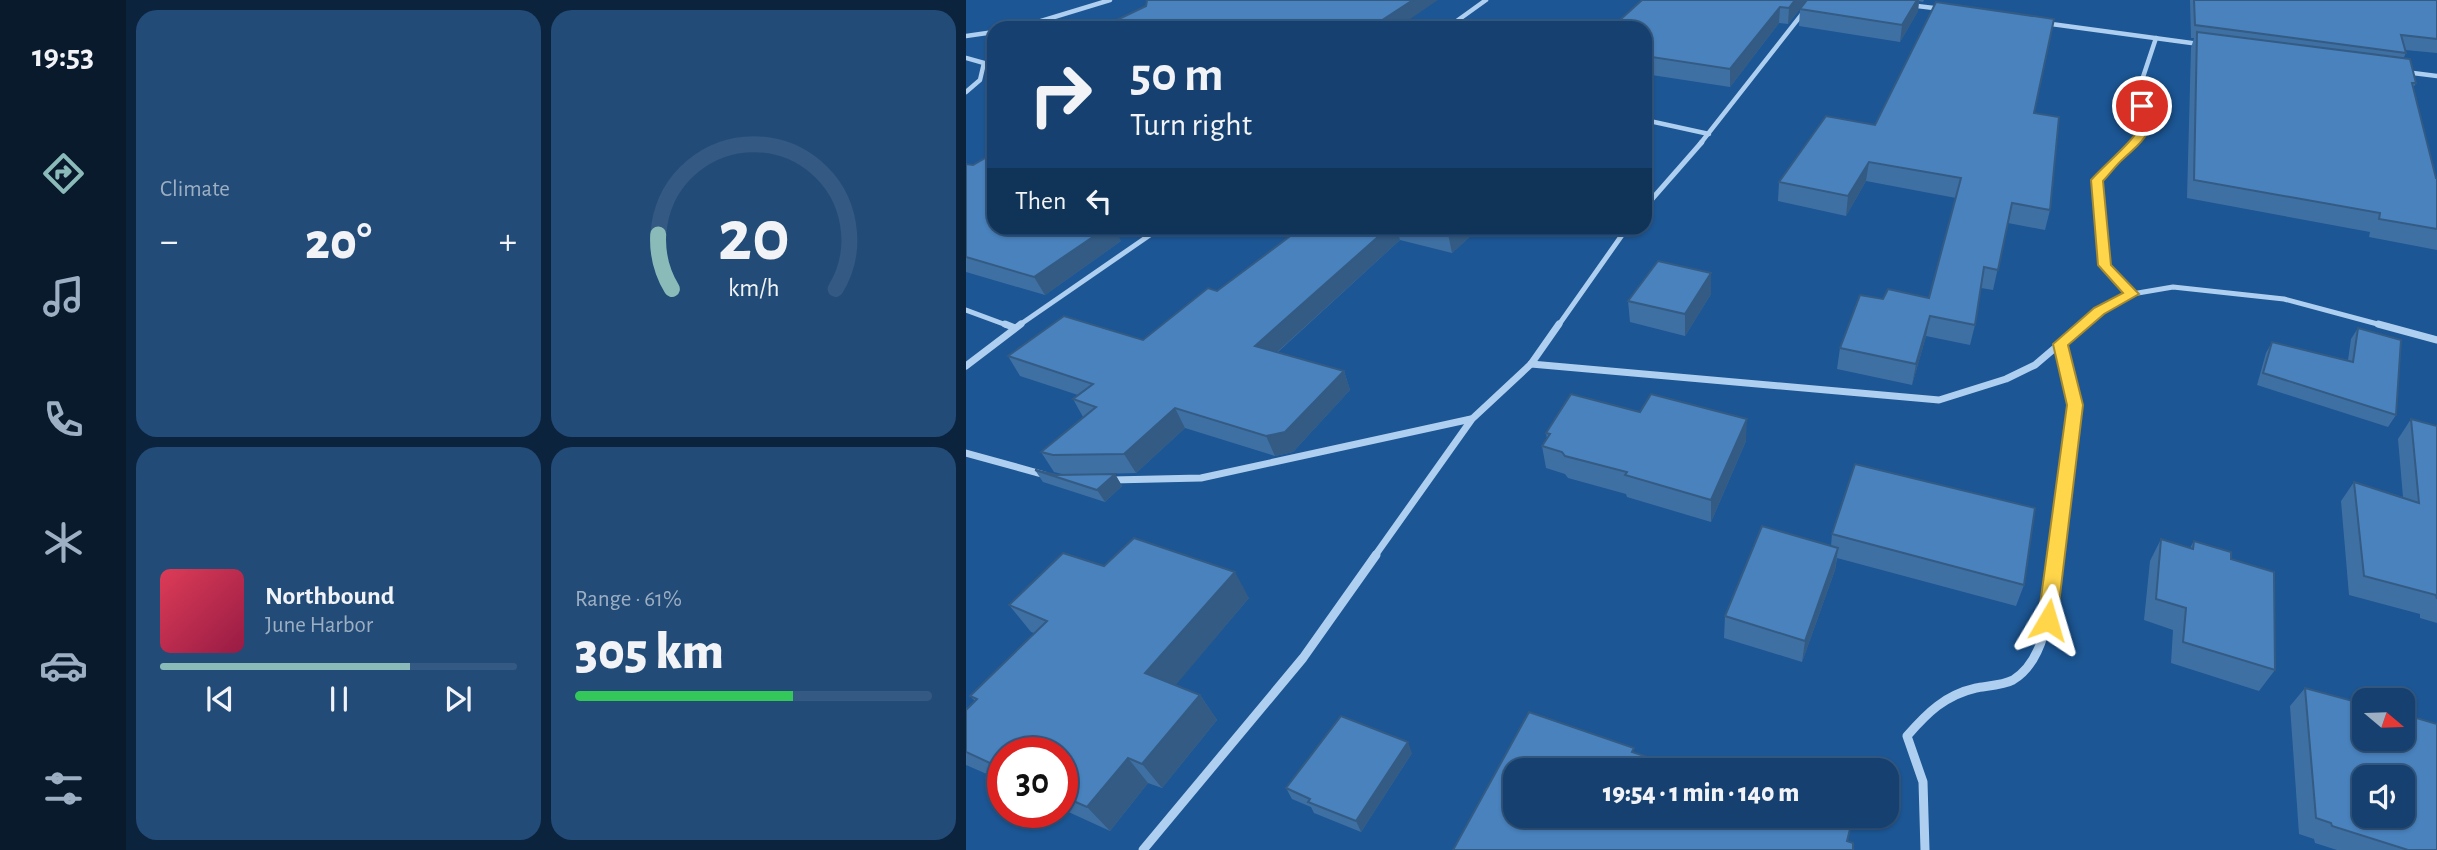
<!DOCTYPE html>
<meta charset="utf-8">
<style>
:root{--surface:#15406f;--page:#224b77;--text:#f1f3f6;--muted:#9dafc3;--line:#345982;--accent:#8bbbb9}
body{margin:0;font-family:"Alegreya Sans",sans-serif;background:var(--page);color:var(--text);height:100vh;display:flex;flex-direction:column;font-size:26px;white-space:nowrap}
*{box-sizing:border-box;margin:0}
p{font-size:23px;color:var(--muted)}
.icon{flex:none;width:38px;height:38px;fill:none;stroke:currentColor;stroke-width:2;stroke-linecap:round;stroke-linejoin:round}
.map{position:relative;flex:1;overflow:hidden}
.side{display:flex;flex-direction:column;gap:10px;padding:10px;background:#0c233d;width:840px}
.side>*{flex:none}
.guide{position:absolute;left:21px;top:21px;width:665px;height:214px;border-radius:21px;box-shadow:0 2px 5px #0004,0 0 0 2px var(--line);background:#15406f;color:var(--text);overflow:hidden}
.needle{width:46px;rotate:109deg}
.tools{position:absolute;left:1386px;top:688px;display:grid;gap:14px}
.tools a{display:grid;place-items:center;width:63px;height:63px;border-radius:14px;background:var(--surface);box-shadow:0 2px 5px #0004,0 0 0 2px var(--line);font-size:35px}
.speed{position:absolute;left:21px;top:737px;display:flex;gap:14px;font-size:35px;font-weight:700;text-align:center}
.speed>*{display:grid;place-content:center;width:91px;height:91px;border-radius:50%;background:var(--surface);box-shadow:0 2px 5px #0004,0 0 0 2px var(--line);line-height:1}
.speed .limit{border:10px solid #d22;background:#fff;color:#111}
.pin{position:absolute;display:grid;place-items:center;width:60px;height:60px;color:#fff;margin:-30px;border:4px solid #fff;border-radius:50%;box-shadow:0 2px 7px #0007}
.me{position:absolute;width:77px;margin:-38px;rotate:7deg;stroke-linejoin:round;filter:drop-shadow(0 0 5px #0008)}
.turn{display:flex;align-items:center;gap:24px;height:147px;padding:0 28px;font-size:32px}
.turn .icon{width:91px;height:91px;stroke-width:2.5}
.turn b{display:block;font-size:49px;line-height:60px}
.then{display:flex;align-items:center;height:66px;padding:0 28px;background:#0003;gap:14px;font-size:26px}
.big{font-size:52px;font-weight:800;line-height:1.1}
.side .widget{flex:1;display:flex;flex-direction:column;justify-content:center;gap:10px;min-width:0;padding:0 24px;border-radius:21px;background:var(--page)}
.side .dial{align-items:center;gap:0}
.dial svg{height:182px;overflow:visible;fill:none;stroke:var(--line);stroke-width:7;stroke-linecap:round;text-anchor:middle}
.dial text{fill:var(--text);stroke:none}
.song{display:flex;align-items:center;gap:21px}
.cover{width:84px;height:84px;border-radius:10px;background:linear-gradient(135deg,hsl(350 70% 55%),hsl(340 70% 35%))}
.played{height:7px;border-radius:4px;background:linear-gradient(90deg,var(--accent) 70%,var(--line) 70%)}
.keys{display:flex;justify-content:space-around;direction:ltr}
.heat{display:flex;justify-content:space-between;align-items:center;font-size:38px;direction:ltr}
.charge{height:10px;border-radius:5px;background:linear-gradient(90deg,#34c759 61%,var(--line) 0)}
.side .tiles{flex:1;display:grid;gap:10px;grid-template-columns:repeat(2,1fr)}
.trip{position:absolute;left:537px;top:758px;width:396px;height:70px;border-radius:21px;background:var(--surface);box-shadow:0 2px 5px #0004,0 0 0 2px var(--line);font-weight:800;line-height:70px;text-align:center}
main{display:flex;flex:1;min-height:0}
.dock{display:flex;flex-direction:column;width:126px;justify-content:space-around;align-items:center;background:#081a2c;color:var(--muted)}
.dock .icon{width:49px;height:49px}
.dock .on{color:var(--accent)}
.dock b{font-size:32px;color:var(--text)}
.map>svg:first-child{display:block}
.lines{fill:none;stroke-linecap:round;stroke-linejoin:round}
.minor-far3{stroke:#aecfef;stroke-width:4.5}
.minor-far2{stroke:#aecfef;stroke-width:5}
.minor-far1{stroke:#aecfef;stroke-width:7}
.minor{stroke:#aecfef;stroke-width:9}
.wall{fill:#3f70a3}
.shaded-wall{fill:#335b84}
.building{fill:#4982bd;stroke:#335b84;stroke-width:2;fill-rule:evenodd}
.route{fill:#ffd54a;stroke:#a68a30;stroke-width:2}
</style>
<main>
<nav class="dock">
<b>19:53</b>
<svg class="icon on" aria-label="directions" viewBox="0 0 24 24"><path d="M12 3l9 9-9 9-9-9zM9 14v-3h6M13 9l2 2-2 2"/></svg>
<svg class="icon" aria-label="music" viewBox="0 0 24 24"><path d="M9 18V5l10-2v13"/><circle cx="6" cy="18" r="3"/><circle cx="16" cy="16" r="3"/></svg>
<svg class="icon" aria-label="phone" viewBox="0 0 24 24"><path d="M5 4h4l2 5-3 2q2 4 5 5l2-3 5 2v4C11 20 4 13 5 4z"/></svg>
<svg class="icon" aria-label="climate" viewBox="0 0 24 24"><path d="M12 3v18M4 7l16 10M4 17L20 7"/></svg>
<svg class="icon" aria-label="car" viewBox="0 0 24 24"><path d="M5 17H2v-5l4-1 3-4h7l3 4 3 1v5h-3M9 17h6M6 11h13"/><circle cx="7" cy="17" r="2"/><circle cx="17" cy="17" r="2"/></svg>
<svg class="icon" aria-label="filters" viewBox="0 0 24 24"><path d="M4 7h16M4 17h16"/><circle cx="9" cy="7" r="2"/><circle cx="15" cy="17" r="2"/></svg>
</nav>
<section class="side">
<div class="tiles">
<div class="widget"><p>Climate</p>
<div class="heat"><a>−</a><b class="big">20°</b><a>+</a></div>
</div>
<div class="widget dial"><svg viewBox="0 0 100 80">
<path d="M14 69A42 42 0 1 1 86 69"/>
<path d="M14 69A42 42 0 0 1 8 45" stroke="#8bbbb9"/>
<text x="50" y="56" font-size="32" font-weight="700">20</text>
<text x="50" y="72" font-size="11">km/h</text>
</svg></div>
<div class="widget">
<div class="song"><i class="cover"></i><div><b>Northbound</b><p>June Harbor</p></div></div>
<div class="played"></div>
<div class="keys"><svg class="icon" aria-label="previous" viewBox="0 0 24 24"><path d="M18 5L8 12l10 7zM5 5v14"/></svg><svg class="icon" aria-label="pause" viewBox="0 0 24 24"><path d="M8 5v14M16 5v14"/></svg><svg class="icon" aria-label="next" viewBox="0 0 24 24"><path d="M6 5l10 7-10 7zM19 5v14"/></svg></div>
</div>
<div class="widget"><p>Range · 61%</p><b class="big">305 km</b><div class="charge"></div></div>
</div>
</section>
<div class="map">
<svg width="1471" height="850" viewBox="0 0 1471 850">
<rect width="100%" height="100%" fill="#1c5694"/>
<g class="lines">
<g class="minor-far3">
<polyline points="943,5 976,9"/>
<polyline points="1078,23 1233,44"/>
<polyline points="52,28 144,0"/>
<polyline points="481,28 520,0"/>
<polyline points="0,36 28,32"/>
<polyline points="0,58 18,63 14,80 0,92"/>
<polyline points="1439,72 1471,76"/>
<polyline points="679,120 743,134"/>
<polyline points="734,144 847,0"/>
<polyline points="1169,144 1179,125 1174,86 1190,38"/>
</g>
<g class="minor-far2">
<polyline points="679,207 736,142"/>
<polyline points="1166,294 1138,265 1131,180 1153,155 1169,142"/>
<polyline points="0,310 43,326"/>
<polyline points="52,326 194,228"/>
<polyline points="592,326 661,228"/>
<polyline points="1115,326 1133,311 1166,294 1207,287 1318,299 1419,326"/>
</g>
<g class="minor-far1">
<polyline points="39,324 49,328"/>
<polyline points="1412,324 1471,340"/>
<polyline points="565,364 973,400 1040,379 1069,365 1117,324"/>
<polyline points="0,366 55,324"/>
<polyline points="0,453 79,475"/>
<polyline points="146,480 235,478 505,419"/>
<polyline points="408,557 506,419 565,364 593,324"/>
<polyline points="1090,557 1109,405 1094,344"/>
</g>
<g class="minor">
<polyline points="177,850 337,658 410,555"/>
<path d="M 959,850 L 957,782 L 941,736 C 961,713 979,695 1010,688 C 1021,686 1038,685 1047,680 C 1084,658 1085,593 1090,555"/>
</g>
</g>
<g class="wall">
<polygon points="841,0 958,0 957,2 953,1 952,11 934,42 833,26 834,9"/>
<polygon points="841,0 822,24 813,23 764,87 679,74 679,28"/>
<polygon points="1224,0 1471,0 1471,53 1439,50 1440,53 1437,59 1450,83 1447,88 1470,178 1471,178 1471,250 1403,237 1404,232 1221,198 1225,48 1228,38 1225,38"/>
<polygon points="1068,113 1084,210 1079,230 1042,223 1027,290 1015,288 1009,325 1004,345 960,336 946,385 871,369 874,348 917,299 963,298 990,198 900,181 880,216 812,201 813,182 909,125"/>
<polygon points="0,164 7,165 155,241 79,295 0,272"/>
<polygon points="335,228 522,228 517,232 510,231 486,253 434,240 312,352 378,371 384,390 327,452 309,456 219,428 170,473 100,475 88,472 75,452 117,417 107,399 112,395 54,376 42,356 177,340 251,291"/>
<polygon points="745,294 719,336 664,322 662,301"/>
<polygon points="1392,328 1430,415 1422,427 1291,385 1300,353 1306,342 1382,360 1385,339"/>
<polygon points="1445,419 1471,426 1471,623 1454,618 1454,614 1383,595 1375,501 1388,482 1437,497 1432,439"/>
<polygon points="580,433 780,441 745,522 661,497 660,494 602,478 599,474 580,468 576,446 581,439"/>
<polygon points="69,470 91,475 149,474 156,486 139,502 77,482"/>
<polygon points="866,534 1058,585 1050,606 871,558 869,570 836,662 758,638 759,616 865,546"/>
<polygon points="1195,539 1224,548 1228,541 1265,559 1309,670 1293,691 1205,663 1207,630 1178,620 1184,561"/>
<polygon points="138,566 283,598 209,685 234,695 251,720 196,788 182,783 144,831 96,809 96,752 37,752 37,781 0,765 0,710 9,701 4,696 68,633 65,632 43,605"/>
<polygon points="1339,688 1471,850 1371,850 1349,843 1348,839 1333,834 1324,706"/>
<polygon points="446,753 395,832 348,813 345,807 326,799 320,788"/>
</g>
<g class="shaded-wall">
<polygon points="447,0 472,0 431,28 404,28"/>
<polygon points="829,0 841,0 822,24 823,8"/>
<polygon points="951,0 953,0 952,11 934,42 936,25"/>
<polygon points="814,7 813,23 764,87 764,69"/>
<polygon points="903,162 900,181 880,216 882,196"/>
<polygon points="140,228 149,228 155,241 79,295 68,277"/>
<polygon points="422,228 431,228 434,240 297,365 289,346"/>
<polygon points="490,228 509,228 510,231 486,253 482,234"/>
<polygon points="745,273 745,294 719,336 719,314"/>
<polygon points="964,316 960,336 946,385 950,364"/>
<polygon points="378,371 384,390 327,452 309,456 300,436"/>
<polygon points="209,408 219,428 170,473 158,454"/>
<polygon points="781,419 780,441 745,522 745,500"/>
<polygon points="149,474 156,486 139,502 131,490"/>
<polygon points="872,548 869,570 836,662 839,641"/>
<polygon points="269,572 283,598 198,699 179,673"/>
<polygon points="234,695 251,720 196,788 176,764"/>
<polygon points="442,742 446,753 395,832 390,821"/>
<polygon points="162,758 182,783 144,831 121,807"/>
</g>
<g class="building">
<polygon points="181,0 447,0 404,28 134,28 180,6"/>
<polygon points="676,0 829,0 823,8 814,7 764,69 679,56 679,28 645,28"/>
<polygon points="841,0 951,0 936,25 834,9"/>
<polygon points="1228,0 1471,0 1471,39 1435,35 1440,53 1229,25"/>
<polygon points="970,2 1088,19 1068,113 1093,117 1084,210 1046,203 1032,270 1018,267 1009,325 964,316 950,364 874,348 894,295 917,299 922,289 963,298 995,178 903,162 882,196 813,182 860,116 909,125"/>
<polygon points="1231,32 1444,59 1450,83 1446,83 1470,178 1471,178 1471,229 1413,219 1414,213 1228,180"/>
<polygon points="28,153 28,228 140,228 68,277 0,257 0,164 7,165"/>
<polygon points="335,228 422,228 289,346 378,371 319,432 300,436 209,408 158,454 87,455 75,452 130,407 107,399 127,384 42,356 98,316 177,340 242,288 251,291"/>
<polygon points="455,228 490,228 482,234"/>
<polygon points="692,261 745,273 719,314 662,301"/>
<polygon points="1392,328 1435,340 1430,415 1297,373 1306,342 1387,362"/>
<polygon points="605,394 674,412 685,394 781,419 745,500 659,475 661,472 599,456 596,452 576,446 584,434 580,433"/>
<polygon points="1445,419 1471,426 1471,599 1470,595 1398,576 1388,482 1453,503"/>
<polygon points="889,464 1069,508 1058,585 866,534"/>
<polygon points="69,470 91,475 149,474 131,490"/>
<polygon points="796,526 872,548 839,641 759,616"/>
<polygon points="168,538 269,572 179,673 234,695 176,764 162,758 121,807 96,796 96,752 37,752 37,769 0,752 0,710 11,699 4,696 81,621 43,605 97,553 138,566"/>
<polygon points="1195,539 1227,549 1228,541 1265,552 1265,559 1308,572 1309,670 1217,642 1220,608 1190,599"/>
<path d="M 1339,688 L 1398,704 L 1398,738 L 1437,738 L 1437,714 L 1471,724 L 1471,850 L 1442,850 L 1366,826 L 1365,823 L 1350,818 ZM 1398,777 L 1437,777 L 1437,816 L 1398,816 Z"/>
<polygon points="563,712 668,748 666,752 720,770 550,770 550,816 856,816 885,825 881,841 887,843 887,850 487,850"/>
<polygon points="375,716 442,742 390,821 342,802 344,799 320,788"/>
</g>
<path class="route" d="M 1173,103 L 1182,106 C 1186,138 1178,139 1157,159 C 1150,165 1144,174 1137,181 L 1145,265 L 1173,294 L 1138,314 L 1102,345 L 1117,405 L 1091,620 L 1088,625 L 1082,628 L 1075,625 L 1072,620 L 1101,405 L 1087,344 L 1128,308 L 1157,293 L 1132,265 L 1125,180 C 1136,167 1171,138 1174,126 C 1175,118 1171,110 1173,103 Z"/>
</svg>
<div class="tools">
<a><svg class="needle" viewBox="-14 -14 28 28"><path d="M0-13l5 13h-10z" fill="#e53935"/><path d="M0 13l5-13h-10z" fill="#9dafc3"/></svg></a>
<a><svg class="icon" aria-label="sound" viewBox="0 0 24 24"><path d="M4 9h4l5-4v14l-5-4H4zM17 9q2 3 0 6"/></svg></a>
</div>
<div class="speed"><div class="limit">30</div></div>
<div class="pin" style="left:1176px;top:106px;background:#d93025"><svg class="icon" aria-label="arrive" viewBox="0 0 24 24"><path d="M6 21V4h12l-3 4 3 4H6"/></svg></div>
<svg class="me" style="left:1082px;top:620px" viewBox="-20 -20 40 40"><path d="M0-17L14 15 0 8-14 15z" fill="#ffd54a" stroke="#fff" stroke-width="4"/></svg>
<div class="trip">19:54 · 1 min · 140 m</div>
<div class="guide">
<div class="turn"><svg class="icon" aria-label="right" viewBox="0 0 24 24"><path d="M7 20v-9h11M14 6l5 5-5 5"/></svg><div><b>50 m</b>Turn right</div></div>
<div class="then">Then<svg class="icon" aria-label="left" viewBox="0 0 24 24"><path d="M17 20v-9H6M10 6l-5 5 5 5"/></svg></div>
</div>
</div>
</main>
